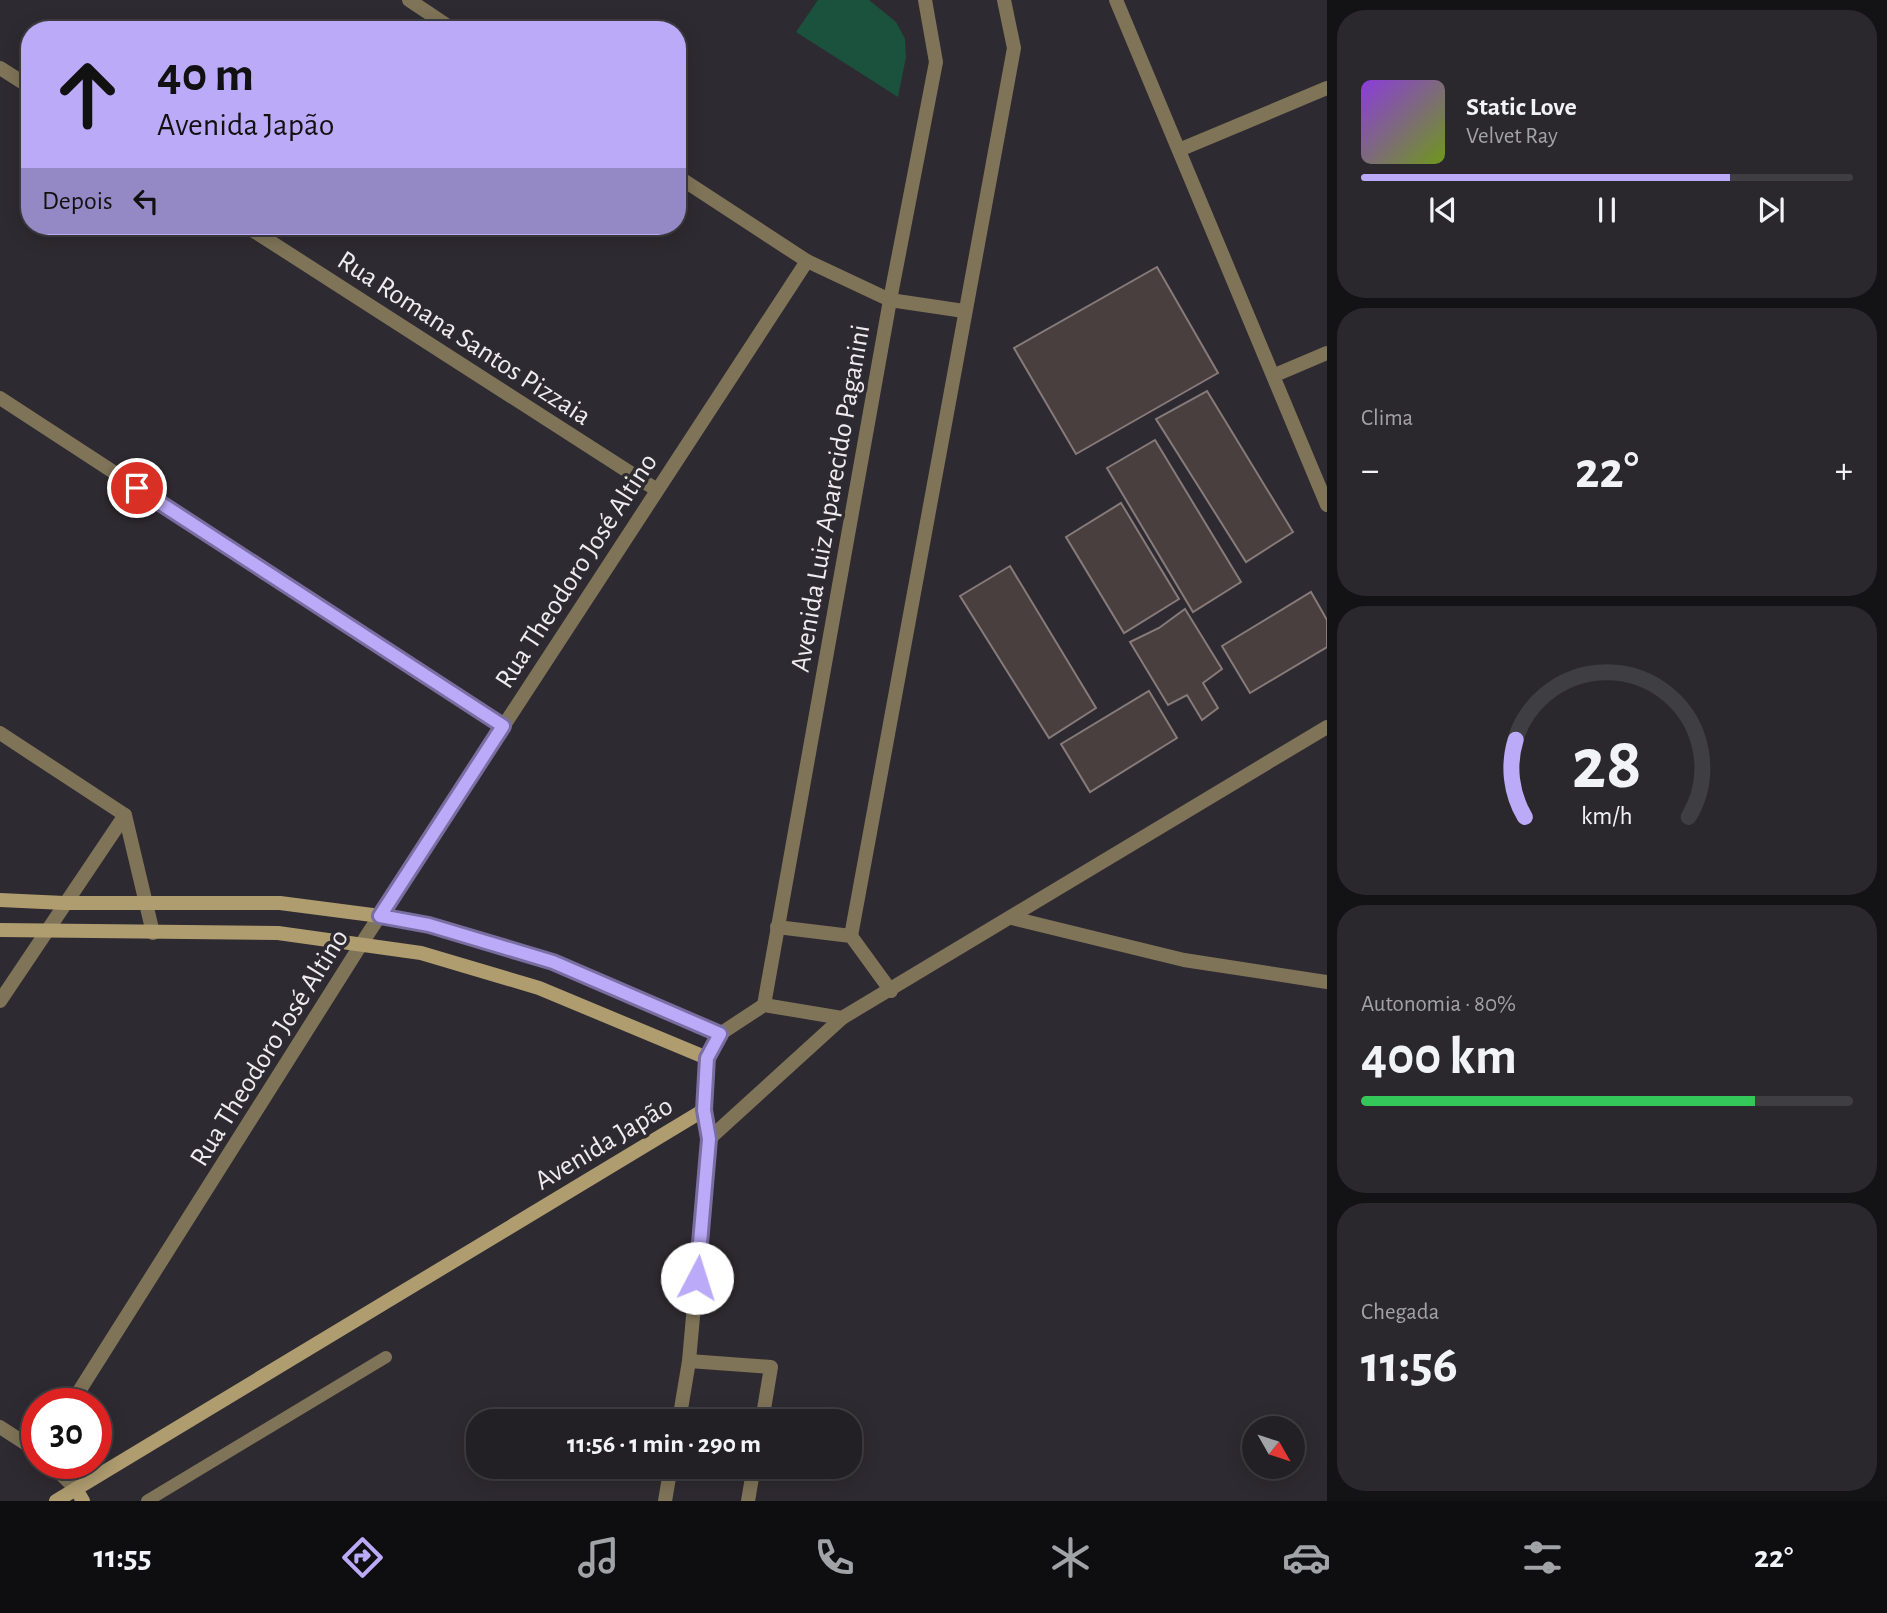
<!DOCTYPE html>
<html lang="pt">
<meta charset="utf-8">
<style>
:root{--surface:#222025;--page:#2a282d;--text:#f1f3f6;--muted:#a2a3a7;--line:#3f3e42;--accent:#baaaf7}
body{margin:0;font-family:"Alegreya Sans",sans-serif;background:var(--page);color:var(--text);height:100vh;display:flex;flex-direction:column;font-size:26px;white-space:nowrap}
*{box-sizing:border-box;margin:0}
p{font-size:23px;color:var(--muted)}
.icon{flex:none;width:38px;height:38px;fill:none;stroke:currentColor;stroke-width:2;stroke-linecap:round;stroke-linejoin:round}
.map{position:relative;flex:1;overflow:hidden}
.panel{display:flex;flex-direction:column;gap:10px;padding:10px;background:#131214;width:560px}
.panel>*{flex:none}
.top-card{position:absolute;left:21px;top:21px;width:665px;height:214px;border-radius:28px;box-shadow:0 4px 18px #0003,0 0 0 2px var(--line);background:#baaaf7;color:#111;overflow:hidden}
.needle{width:46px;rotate:129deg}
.fabs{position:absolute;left:1242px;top:1416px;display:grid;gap:14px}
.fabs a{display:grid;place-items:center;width:63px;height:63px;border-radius:50%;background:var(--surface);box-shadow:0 4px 18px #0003,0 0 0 2px var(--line);font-size:35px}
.speed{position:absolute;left:21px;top:1388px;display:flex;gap:14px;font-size:35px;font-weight:700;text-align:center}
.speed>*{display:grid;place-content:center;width:91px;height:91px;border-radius:50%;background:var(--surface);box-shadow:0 4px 18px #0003,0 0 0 2px var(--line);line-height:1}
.speed .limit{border:10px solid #d22;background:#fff;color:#111}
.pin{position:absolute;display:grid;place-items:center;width:60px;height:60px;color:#fff;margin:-30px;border:4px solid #fff;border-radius:50%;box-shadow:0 2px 7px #0007}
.me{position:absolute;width:77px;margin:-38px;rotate:5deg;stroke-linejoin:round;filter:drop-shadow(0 0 5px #0008)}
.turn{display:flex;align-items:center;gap:24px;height:147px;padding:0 21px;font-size:32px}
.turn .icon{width:91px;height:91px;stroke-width:2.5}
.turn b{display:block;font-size:49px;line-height:60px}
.then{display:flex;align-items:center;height:66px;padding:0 21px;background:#0003;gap:14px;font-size:26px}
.big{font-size:52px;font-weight:600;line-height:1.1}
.panel .card{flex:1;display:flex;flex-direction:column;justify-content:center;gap:10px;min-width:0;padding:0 24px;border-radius:28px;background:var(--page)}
.panel .dial{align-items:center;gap:0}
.dial svg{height:182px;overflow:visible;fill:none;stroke:var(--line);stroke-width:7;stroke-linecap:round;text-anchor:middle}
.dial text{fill:var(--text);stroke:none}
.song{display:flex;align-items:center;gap:21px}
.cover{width:84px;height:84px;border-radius:10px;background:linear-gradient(135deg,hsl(270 70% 55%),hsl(80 70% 35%))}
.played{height:7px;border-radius:4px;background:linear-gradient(90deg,var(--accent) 75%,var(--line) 75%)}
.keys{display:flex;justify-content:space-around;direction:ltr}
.heat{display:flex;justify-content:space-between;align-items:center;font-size:38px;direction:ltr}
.charge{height:10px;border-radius:5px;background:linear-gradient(90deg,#34c759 80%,var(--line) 0)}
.trip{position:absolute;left:466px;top:1409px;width:396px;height:70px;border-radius:28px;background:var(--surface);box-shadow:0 4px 18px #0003,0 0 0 2px var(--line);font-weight:600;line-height:70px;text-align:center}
.dock{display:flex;height:112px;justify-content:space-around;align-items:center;background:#0e0d0f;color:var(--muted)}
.dock .icon{width:49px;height:49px}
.dock .active{color:var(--accent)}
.dock b{font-size:32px;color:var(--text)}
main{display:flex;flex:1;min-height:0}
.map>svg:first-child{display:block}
.green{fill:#1b523d}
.building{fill:#493f3e;stroke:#877b7a;stroke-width:2}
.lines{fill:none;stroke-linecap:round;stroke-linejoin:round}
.lane{stroke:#7f7458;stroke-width:12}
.street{stroke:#7f7458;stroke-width:14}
.secondary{stroke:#af9d70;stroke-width:14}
.route-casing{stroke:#796ea1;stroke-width:18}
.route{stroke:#baaaf7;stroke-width:12}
.labels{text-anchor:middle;stroke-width:7;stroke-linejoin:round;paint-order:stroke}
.street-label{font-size:28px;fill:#efecf1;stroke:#2e2a31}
</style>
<main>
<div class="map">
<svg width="1327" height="1501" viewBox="0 0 1327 1501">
<rect width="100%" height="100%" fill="#2e2a31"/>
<polygon class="green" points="818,0 869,0 896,22 905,39 906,57 898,97 796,32"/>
<g class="building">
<polygon points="1157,267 1218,373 1076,454 1014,348"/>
<polygon points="1207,391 1293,532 1246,562 1156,419"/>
<polygon points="1155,440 1241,582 1193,612 1107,468"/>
<polygon points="1121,503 1179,599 1124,633 1066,537"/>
<polygon points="1010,566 1096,708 1049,738 960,596"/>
<polygon points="1311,592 1327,620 1327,647 1250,693 1222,646"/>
<polygon points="1185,609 1222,669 1203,683 1218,708 1202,720 1187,695 1168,705 1130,642 1159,628"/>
<polygon points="1149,691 1177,738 1090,792 1061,744"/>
</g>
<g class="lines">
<polyline class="lane" points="147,1501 386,1357"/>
<g class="street">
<polyline points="409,0 454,30"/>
<polyline points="1116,0 1327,505"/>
<polyline points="0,68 30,87"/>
<polyline points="1179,150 1327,88"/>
<polyline points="677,176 807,261 890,300 964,311"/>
<polyline points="246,226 657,490"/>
<polyline points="1275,375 1327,353"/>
<polyline points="0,398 503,726"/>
<polyline points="0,733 125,815 153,933"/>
<polyline points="1012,918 1184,960 1327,982"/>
<polyline points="777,927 851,936 891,991"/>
<polyline points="851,936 1014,48 1004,0"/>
<polyline points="0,1001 125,815"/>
<polyline points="764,1005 890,300 936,62 925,0"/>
<polyline points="720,1034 764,1005 842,1018 1327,727"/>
<polyline points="709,1139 842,1018"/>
<polyline points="689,1361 771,1367 762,1421"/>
<polyline points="71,1404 362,943 807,261"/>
<polyline points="679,1421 689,1361 709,1139 704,1110"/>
<polyline points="0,1427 37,1451"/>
<polyline points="50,1463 76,1489"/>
<polyline points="665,1501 671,1466"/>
<polyline points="748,1501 754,1466"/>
</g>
<g class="secondary">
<polyline points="0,900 64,903 280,903 380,916 430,925 553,962 720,1034 707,1058 704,1110 56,1501"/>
<polyline points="0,930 278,933 421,953 539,988 707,1058"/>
<polyline points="76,1489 83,1501"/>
</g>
</g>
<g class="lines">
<g class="route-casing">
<polyline id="route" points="137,488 503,726 380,916 429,925 553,962 720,1034 707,1058 704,1110 709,1139 697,1278"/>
</g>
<use href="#route" class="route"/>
</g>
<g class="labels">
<g class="street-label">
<text transform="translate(465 337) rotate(33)" y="10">Rua Romana Santos Pizzaia</text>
<text transform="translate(829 498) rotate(-80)" y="10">Avenida Luiz Aparecido Paganini</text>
<text transform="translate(575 570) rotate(-57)" y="10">Rua Theodoro José Altino</text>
<text transform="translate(268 1047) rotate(-58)" y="10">Rua Theodoro José Altino</text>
<text transform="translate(603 1142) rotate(-31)" y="10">Avenida Japão</text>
</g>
</g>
</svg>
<div class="fabs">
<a><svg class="needle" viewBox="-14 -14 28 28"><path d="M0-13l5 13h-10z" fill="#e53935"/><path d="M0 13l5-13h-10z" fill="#a2a3a7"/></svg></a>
</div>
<div class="speed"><div class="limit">30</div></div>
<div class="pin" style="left:137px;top:488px;background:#d93025"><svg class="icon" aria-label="arrive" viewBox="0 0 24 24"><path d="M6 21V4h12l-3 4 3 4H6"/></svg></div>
<svg class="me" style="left:697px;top:1278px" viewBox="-20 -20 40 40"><circle r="19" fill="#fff"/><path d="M0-13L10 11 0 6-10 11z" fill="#baaaf7"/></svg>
<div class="trip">11:56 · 1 min · 290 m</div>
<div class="top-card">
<div class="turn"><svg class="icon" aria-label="ahead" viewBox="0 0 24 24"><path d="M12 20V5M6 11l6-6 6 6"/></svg><div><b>40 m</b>Avenida Japão</div></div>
<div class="then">Depois<svg class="icon" aria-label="left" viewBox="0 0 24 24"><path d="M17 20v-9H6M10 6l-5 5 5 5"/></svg></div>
</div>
</div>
<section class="panel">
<div class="card">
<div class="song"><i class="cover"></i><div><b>Static Love</b><p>Velvet Ray</p></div></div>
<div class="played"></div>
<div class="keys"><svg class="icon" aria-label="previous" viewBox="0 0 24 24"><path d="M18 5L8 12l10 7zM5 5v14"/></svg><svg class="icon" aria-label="pause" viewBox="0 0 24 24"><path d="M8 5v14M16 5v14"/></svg><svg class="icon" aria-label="next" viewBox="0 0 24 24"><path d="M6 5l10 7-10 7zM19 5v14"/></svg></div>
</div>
<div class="card"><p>Clima</p>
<div class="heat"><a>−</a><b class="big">22°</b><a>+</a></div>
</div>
<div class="card dial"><svg viewBox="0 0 100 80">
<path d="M14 69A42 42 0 1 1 86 69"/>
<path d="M14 69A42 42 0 0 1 10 35" stroke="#baaaf7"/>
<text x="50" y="56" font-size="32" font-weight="700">28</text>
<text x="50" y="72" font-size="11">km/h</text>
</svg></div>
<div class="card"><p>Autonomia · 80%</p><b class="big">400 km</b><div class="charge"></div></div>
<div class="card"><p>Chegada</p><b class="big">11:56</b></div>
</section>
</main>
<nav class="dock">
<b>11:55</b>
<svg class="icon active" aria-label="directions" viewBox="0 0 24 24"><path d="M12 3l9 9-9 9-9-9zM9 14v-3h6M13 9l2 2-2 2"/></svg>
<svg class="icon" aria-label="music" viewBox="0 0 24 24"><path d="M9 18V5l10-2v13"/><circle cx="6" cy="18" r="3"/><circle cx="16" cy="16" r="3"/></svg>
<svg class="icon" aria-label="phone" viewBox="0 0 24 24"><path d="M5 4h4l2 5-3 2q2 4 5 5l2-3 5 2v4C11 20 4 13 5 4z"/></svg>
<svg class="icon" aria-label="climate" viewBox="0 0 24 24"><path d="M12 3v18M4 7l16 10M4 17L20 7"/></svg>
<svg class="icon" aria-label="car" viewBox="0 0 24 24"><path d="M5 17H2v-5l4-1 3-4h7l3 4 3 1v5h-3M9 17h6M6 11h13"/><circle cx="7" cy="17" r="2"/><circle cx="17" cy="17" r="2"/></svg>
<svg class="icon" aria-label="filters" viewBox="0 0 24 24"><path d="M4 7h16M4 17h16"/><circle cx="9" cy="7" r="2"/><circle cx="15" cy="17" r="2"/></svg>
<b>22°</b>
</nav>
